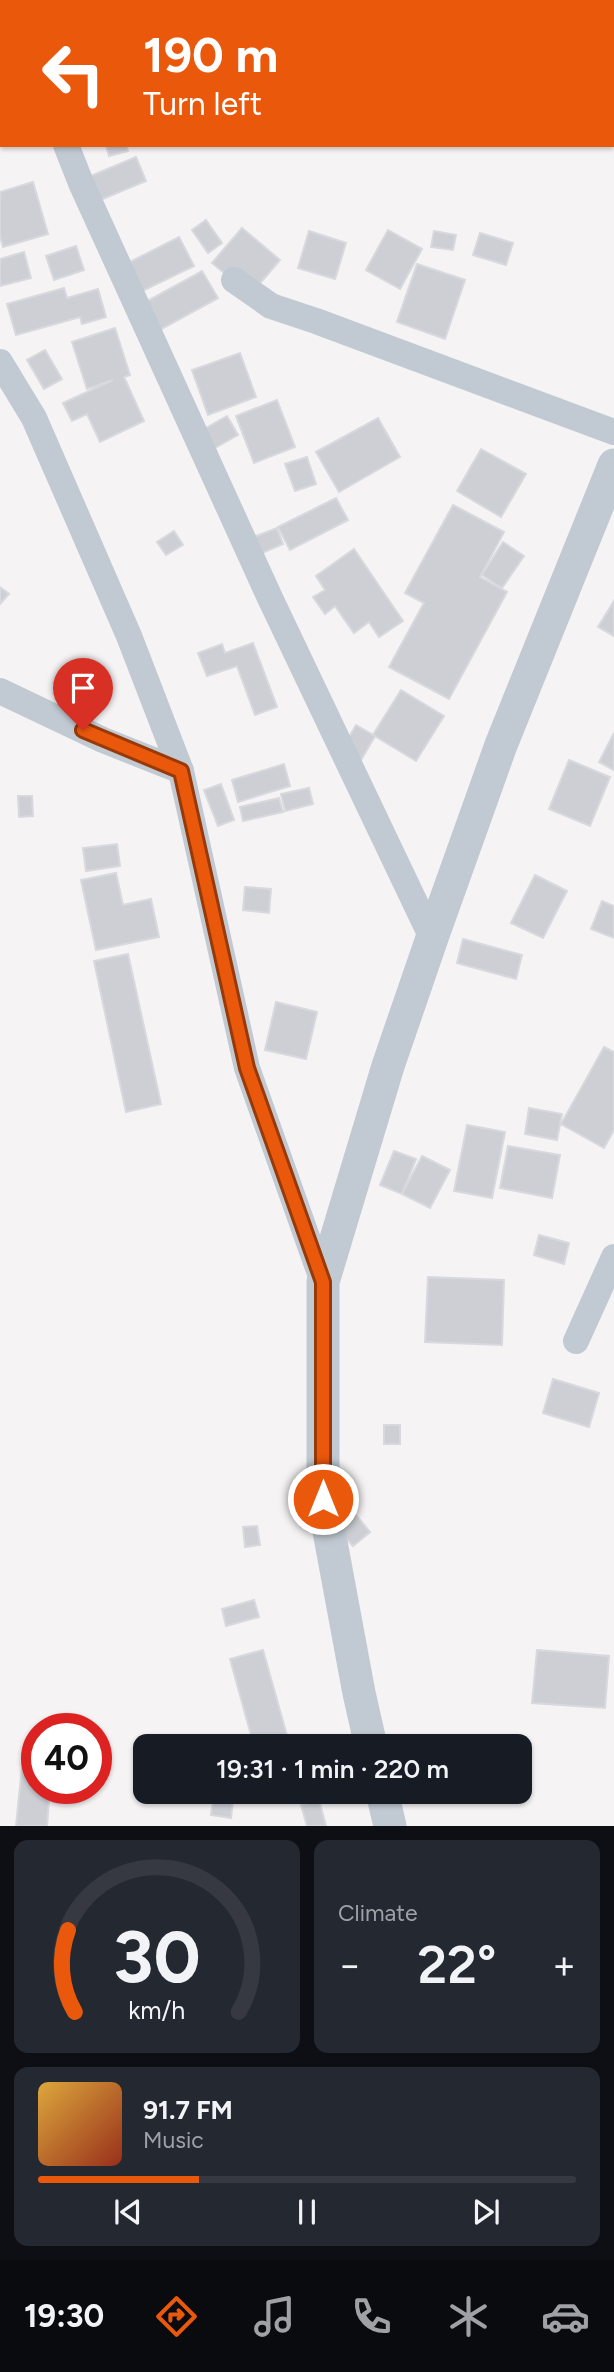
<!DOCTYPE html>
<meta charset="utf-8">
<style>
:root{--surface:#171b24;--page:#242831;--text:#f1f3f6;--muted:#9ea1a6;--line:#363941;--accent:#ea580c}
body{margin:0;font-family:Figtree,sans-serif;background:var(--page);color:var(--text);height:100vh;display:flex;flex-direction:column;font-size:26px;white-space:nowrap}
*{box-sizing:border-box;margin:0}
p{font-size:23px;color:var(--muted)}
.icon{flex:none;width:38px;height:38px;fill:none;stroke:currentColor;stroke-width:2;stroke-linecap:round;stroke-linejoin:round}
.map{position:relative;height:1826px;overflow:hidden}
.side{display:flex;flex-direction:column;gap:14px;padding:14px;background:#0d0f14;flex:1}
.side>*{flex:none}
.top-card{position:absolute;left:0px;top:0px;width:614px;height:147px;box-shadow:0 2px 5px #0004;background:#ea580c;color:#fff;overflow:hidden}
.speed{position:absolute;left:21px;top:1713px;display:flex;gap:14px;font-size:35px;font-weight:700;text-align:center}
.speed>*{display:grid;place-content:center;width:91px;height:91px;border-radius:50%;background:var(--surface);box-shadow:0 2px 5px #0004;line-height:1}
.speed .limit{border:10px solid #d22;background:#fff;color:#111}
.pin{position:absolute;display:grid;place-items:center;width:60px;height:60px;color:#fff;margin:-72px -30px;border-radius:50% 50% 50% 0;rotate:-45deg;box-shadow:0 0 7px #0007}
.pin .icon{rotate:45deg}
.me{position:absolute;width:77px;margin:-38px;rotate:0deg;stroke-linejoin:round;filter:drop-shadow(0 0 5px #0008)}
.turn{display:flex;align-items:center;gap:24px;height:147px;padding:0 28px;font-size:32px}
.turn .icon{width:91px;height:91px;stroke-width:2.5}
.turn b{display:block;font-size:49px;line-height:60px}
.big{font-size:52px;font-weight:600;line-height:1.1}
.side .tile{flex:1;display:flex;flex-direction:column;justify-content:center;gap:10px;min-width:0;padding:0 24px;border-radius:14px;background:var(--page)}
.side .dial{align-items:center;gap:0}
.dial svg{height:182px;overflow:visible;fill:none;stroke:var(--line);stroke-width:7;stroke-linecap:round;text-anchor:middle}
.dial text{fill:var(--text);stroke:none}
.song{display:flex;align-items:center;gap:21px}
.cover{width:84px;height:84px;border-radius:10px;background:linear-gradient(135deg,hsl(40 70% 55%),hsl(10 70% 35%))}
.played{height:7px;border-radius:4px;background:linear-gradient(90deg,var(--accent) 30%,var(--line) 30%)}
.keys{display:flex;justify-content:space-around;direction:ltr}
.heat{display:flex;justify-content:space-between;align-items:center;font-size:38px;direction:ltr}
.side .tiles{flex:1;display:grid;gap:14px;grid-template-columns:1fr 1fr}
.tile:last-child{grid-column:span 2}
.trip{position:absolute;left:133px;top:1734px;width:399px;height:70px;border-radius:14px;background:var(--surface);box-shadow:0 2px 5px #0004;font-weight:600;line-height:70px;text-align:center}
.menu{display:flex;height:112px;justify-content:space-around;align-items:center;background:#090b0e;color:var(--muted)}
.menu .icon{width:49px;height:49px}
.menu .selected{color:var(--accent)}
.menu b{font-size:32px;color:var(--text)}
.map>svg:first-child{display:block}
.building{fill:#cdcfd5;stroke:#d7d9de;stroke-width:2}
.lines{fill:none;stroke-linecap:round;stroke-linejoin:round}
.minor{stroke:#c1cad2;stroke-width:26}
.tertiary{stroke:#c1cad2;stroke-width:33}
.route-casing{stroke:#983908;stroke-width:18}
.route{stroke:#ea580c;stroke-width:12}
</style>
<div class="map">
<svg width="614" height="1826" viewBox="0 0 614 1826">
<rect width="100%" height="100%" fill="#f5f3f3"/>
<g class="building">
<polygon points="106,145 126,145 128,151 109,156"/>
<polygon points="136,157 146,181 86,206 76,182"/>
<polygon points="33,182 48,234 3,247 0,236 0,192"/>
<polygon points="206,220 222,243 208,253 192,230"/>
<polygon points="242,228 280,260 250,295 212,263"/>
<polygon points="388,230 422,249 400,289 366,270"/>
<polygon points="309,231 346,243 335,279 298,268"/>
<polygon points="434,231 456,235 453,250 431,247"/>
<polygon points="480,233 513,243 506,265 473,255"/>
<polygon points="179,237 194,266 132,296 118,268"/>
<polygon points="76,246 84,270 54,280 46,256"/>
<polygon points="24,252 31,278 0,286 0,259"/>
<polygon points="417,264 465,280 445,339 397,322"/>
<polygon points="202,271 218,298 158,331 142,304"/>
<polygon points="64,288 67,298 98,289 106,317 82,324 80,317 16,335 7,304"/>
<polygon points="115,328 130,375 124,377 144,421 100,442 87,414 72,421 63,403 113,380 87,389 72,342"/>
<polygon points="45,350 62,379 44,389 27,360"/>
<polygon points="240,353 256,397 208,415 192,370"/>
<polygon points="277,400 295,447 254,463 236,416"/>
<polygon points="227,416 238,435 208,452 197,433"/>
<polygon points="378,418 400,457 339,492 316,452"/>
<polygon points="481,449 526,474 501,517 457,491"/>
<polygon points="307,457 316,484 295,491 285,464"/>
<polygon points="336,498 348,520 290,550 278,527"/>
<polygon points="453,505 504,532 480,577 507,592 449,699 389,667 424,603 405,593"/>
<polygon points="277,528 283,544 253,557 246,540"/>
<polygon points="174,531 183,545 166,555 157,542"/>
<polygon points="503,542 524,556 502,588 482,575"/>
<polygon points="354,549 403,621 379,637 369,622 354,633 335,606 325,614 313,597 325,590 316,576"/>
<polygon points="0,587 9,594 0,604"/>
<polygon points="614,601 614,636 598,627"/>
<polygon points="253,643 277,707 255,715 237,666 207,676 198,653 222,644 225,653"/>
<polygon points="89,664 101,694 86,700 75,670"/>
<polygon points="401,690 444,716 416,761 373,735"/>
<polygon points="356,725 375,736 357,767 338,756"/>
<polygon points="614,733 614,770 599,762"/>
<polygon points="569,760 610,777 590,826 549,809"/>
<polygon points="284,764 290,786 238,802 232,780"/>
<polygon points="221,784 234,820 218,826 204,790"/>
<polygon points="309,788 313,804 285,811 281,794"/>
<polygon points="18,796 32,796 33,816 19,817"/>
<polygon points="279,798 283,812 243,821 240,807"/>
<polygon points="117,844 120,866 86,871 83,848"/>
<polygon points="116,873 123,905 151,899 159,937 96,950 81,880"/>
<polygon points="535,875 567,891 543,938 511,923"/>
<polygon points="245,887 271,889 269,913 243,910"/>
<polygon points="602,901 614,906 614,938 591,929"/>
<polygon points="463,939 522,955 516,979 457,963"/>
<polygon points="128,954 161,1104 126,1112 94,961"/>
<polygon points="276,1002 317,1012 306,1059 265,1050"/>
<polygon points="604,1047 614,1052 614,1130 604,1148 561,1124"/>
<polygon points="529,1108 562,1114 557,1140 525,1134"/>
<polygon points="467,1125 505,1132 492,1198 454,1191"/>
<polygon points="508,1146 560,1155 552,1198 500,1188"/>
<polygon points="394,1151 416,1159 402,1194 380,1185"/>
<polygon points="422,1156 450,1170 430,1208 402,1194"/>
<polygon points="539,1235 569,1243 564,1264 534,1255"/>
<polygon points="428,1277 504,1280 502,1345 425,1342"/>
<polygon points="553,1379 599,1393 589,1427 543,1413"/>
<rect x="384" y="1425" width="16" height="19"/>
<polygon points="355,1514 370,1532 353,1546 337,1528"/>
<polygon points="257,1526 260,1545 245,1547 243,1527"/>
<polygon points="254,1600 259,1617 226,1626 222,1609"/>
<polygon points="263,1650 290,1746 254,1746 230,1659"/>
<polygon points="537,1650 609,1656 605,1708 532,1703"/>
<polygon points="24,1747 37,1748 37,1788 50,1788 47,1826 16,1826"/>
<polygon points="214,1792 234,1792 231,1818 211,1815"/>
<polygon points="319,1800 326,1826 307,1826 301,1805"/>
</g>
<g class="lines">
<g class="minor">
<polyline points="19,0 20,2"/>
<polyline points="66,145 81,183 270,598 432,938"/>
<polyline points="234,280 271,306 316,321 614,432"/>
<polyline points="0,362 34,418 129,636 181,771 247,1068 323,1282"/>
<polyline points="0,691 103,740 181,771"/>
<polyline points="576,1341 614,1257"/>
</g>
<g class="tertiary">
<polyline points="371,1746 359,1693 323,1499 323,1282 388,1066 432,938 501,745 614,465"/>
<polyline points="382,1792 390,1826"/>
</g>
</g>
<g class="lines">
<g class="route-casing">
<polyline id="route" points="83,730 181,771 247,1068 323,1282 323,1499"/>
</g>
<use href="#route" class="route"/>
</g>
</svg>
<div class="speed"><div class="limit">40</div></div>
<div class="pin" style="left:83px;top:730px;background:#d93025"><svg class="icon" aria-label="arrive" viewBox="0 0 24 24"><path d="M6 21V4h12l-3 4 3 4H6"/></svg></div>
<svg class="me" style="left:323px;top:1499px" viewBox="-20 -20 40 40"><circle r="17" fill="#ea580c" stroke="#fff" stroke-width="3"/><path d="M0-11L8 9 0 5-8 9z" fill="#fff"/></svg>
<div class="trip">19:31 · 1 min · 220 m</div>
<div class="top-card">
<div class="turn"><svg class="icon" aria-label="left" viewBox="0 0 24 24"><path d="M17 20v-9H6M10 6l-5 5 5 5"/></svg><div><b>190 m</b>Turn left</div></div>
</div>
</div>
<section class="side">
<div class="tiles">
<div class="tile dial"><svg viewBox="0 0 100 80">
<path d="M14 69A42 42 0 1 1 86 69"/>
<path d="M14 69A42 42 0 0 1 11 33" stroke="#ea580c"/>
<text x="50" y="56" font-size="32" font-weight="700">30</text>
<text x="50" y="72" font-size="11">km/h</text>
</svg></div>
<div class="tile"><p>Climate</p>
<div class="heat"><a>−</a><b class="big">22°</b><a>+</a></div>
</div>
<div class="tile">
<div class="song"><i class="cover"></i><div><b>91.7 FM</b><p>Music</p></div></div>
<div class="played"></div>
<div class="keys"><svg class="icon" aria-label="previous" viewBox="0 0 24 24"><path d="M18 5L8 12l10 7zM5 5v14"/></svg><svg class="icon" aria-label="pause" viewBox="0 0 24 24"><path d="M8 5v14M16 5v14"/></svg><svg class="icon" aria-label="next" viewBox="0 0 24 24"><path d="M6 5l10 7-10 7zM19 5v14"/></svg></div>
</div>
</div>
</section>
<nav class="menu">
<b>19:30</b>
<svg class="icon selected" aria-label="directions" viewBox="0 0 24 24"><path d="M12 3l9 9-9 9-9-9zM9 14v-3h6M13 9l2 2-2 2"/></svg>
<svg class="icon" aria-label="music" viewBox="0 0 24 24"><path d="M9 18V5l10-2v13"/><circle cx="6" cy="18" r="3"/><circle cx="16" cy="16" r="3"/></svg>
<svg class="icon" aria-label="phone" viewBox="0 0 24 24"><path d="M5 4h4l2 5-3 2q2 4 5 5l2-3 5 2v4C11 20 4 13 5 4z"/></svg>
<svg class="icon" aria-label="climate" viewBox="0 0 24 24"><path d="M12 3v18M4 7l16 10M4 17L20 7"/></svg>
<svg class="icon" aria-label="car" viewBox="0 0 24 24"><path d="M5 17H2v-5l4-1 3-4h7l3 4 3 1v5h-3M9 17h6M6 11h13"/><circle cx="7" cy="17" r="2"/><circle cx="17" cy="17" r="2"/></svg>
</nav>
